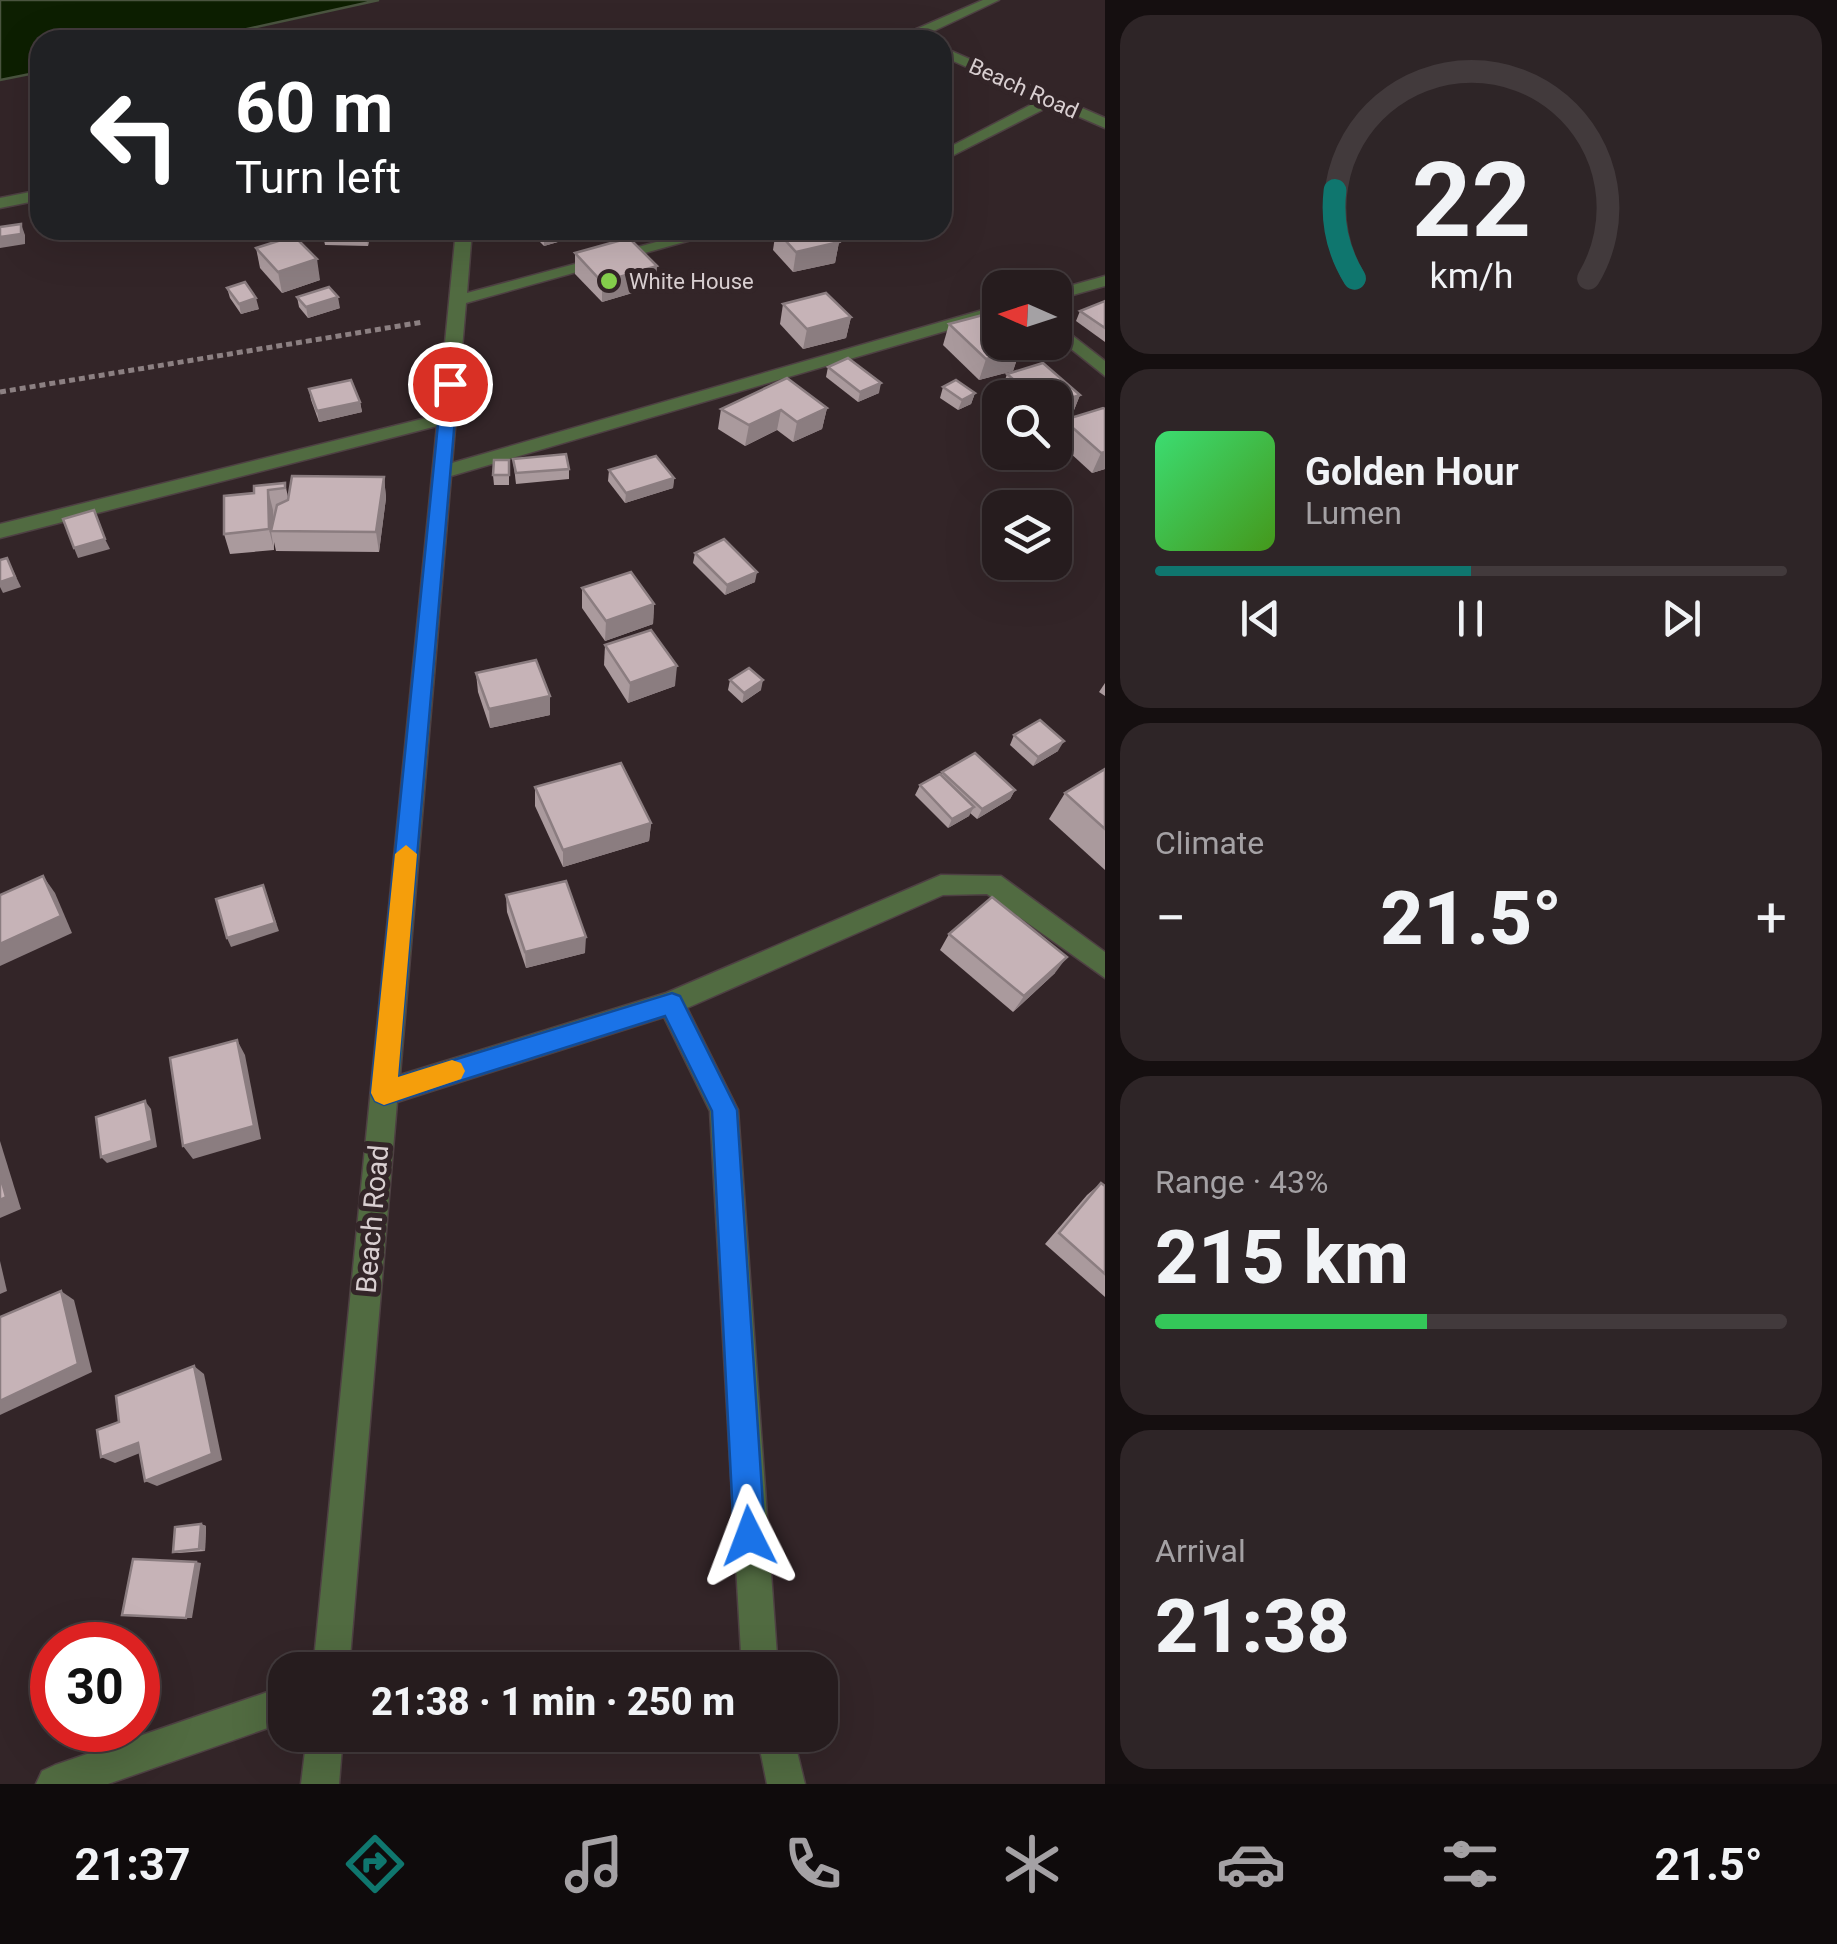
<!DOCTYPE html>
<meta charset="utf-8">
<style>
:root{--surface:#261c1e;--page:#2e2527;--text:#f1f3f6;--muted:#a4a1a4;--line:#423a3c;--accent:#0f766e}
body{margin:0;font-family:Roboto,sans-serif;background:var(--page);color:var(--text);height:100vh;display:flex;flex-direction:column;font-size:38px;white-space:nowrap}
*{box-sizing:border-box;margin:0}
p{font-size:32px;color:var(--muted)}
.icon{flex:none;width:55px;height:55px;fill:none;stroke:currentColor;stroke-width:2;stroke-linecap:round;stroke-linejoin:round}
.map{position:relative;flex:1;overflow:hidden}
.panel{display:flex;flex-direction:column;gap:15px;padding:15px;background:#150f10;width:732px}
.panel>*{flex:none}
.top-card{position:absolute;left:30px;top:30px;width:922px;height:210px;border-radius:30px;box-shadow:0 10px 40px #0002,0 0 0 2px var(--line);background:#202124;color:#fff;overflow:hidden}
.needle{width:65px;rotate:273deg}
.fabs{position:absolute;left:982px;top:270px;display:grid;gap:20px}
.fabs a{display:grid;place-items:center;width:90px;height:90px;border-radius:20px;background:var(--surface);box-shadow:0 10px 40px #0002,0 0 0 2px var(--line);font-size:50px}
.speed{position:absolute;left:30px;top:1622px;display:flex;gap:20px;font-size:50px;font-weight:700;text-align:center}
.speed>*{display:grid;place-content:center;width:130px;height:130px;border-radius:50%;background:var(--surface);box-shadow:0 10px 40px #0002,0 0 0 2px var(--line);line-height:1}
.speed .limit{border:15px solid #d22;background:#fff;color:#111}
.pin{position:absolute;display:grid;place-items:center;width:85px;height:85px;color:#fff;margin:-42px;border:5px solid #fff;border-radius:50%;box-shadow:0 2px 10px #0007}
.me{position:absolute;width:110px;margin:-55px;rotate:357deg;stroke-linejoin:round;filter:drop-shadow(0 0 8px #0008)}
.turn{display:flex;align-items:center;gap:35px;height:210px;padding:0 40px;font-size:45px}
.turn .icon{width:130px;height:130px;stroke-width:2.5}
.turn b{display:block;font-size:70px;line-height:85px}
.big{font-size:75px;font-weight:800;line-height:1.1}
.panel .tile{flex:1;display:flex;flex-direction:column;justify-content:center;gap:15px;min-width:0;padding:0 35px;border-radius:30px;background:var(--page)}
.panel .dial{align-items:center;gap:0}
.dial svg{height:260px;overflow:visible;fill:none;stroke:var(--line);stroke-width:7;stroke-linecap:round;text-anchor:middle}
.dial text{fill:var(--text);stroke:none}
.song{display:flex;align-items:center;gap:30px}
.cover{width:120px;height:120px;border-radius:15px;background:linear-gradient(135deg,hsl(140 70% 55%),hsl(100 70% 35%))}
.played{height:10px;border-radius:5px;background:linear-gradient(90deg,var(--accent) 50%,var(--line) 50%)}
.keys{display:flex;justify-content:space-around;direction:ltr}
.heat{display:flex;justify-content:space-between;align-items:center;font-size:55px;direction:ltr}
.charge{height:15px;border-radius:8px;background:linear-gradient(90deg,#34c759 43%,var(--line) 0)}
.trip{position:absolute;left:268px;top:1652px;width:570px;height:100px;border-radius:30px;background:var(--surface);box-shadow:0 10px 40px #0002,0 0 0 2px var(--line);font-weight:800;line-height:100px;text-align:center}
.dock{display:flex;height:160px;justify-content:space-around;align-items:center;background:#0f0b0c;color:var(--muted)}
.dock .icon{width:70px;height:70px}
.dock .current{color:var(--accent)}
.dock b{font-size:45px;color:var(--text)}
main{display:flex;flex:1;min-height:0}
.map>svg:first-child{display:block}
.water{fill:#0d1f01;stroke:#4a543f;stroke-width:2.5}
.lines{fill:none;stroke-linecap:round;stroke-linejoin:round}
.minor-casing{stroke:#4e4043;stroke-width:3}
.path{stroke:#8c8082;stroke-width:5;stroke-dasharray:6 4;stroke-linecap:butt}
.minor{fill:#516b41;fill-rule:evenodd}
.wall{fill:#aa9a9d}
.shaded-wall{fill:#8b7d80}
.building{fill:#c6b3b7;stroke:#8b7d80;stroke-width:2.5}
.route{fill:#1a73e8;stroke:#114b97;stroke-width:2.5}
.slow{fill:#f59e0b}
.poi-dot{fill:#85cf4c;stroke:#332528;stroke-width:4}
.labels{text-anchor:middle;stroke-width:10;stroke-linejoin:round;paint-order:stroke}
.far-street-label{font-size:22px;fill:#d9cfd1;stroke:#332528}
.far-poi-label{font-size:22px;fill:#d9cfd1;stroke:#332528;text-anchor:start}
.street-label{font-size:28px;fill:#d9cfd1;stroke:#332528}
</style>
<main>
<div class="map">
<svg width="1105" height="1784" viewBox="0 0 1105 1784">
<rect width="100%" height="100%" fill="#332528"/>
<polygon class="water" points="0,0 379,0 197,40 40,40 40,72 0,80"/>
<g class="lines">
<g class="minor-casing">
<g id="minor">
<polygon points="983,0 999,0 921,37 925,40 828,40 869,30 905,34"/>
<polygon points="942,47 1105,118 1105,128 1052,105 942,161 942,151 1040,100 942,56"/>
<polygon points="40,190 40,200 0,208 0,198"/>
<polygon points="456,230 472,230 467,293 701,230 727,230 466,303 452,463 1000,305 1000,315 451,476 400,1075 666,993 941,875 1001,876 1105,952 1105,978 987,894 943,895 687,1008 738,1110 778,1670 742,1670 710,1111 664,1017 397,1102 349,1670 313,1670 437,426 0,538 0,524 438,415"/>
<polygon points="1105,276 1105,286 1055,300 1055,290"/>
<polygon points="1055,322 1105,361 1105,376 1055,336"/>
<polygon points="285,1686 285,1722 108,1784 36,1784 42,1771 55,1765"/>
<polygon points="307,1735 343,1735 339,1784 301,1784"/>
<polygon points="757,1735 793,1735 805,1784 767,1784"/>
</g>
</g>
<polyline class="path" points="0,392 423,322"/>
<use href="#minor" class="minor"/>
</g>
<g class="wall">
<polygon points="312,230 371,230 368,246 325,245 324,240 314,240"/>
<polygon points="528,230 599,230 544,246"/>
<polygon points="776,230 839,242 835,263 793,272 773,250"/>
<polygon points="256,248 320,280 282,293 260,268"/>
<polygon points="575,253 656,286 602,302 575,274"/>
<polygon points="227,288 259,309 241,314 230,298"/>
<polygon points="297,297 340,308 308,318 299,307"/>
<polygon points="1105,301 1105,342 1076,321 1080,311"/>
<polygon points="783,304 851,317 846,338 803,349 780,324"/>
<polygon points="949,324 1020,350 1013,371 979,380 943,345"/>
<polygon points="828,367 879,393 858,402 826,377"/>
<polygon points="1007,374 1080,395 1072,415 1055,421 1055,398 1003,398 1000,395"/>
<polygon points="943,387 975,393 971,404 958,410 940,398"/>
<polygon points="309,389 360,402 362,412 319,422 311,400"/>
<polygon points="827,408 822,429 793,442 777,430 745,446 718,429 721,409"/>
<polygon points="1105,409 1105,469 1092,473 1056,440 1064,420"/>
<polygon points="513,459 569,469 569,479 516,484"/>
<polygon points="509,460 509,485 494,485 493,475"/>
<polygon points="609,470 674,478 673,488 625,503 608,481"/>
<polygon points="384,477 386,498 379,552 276,551 274,542 274,550 230,554 224,534 254,493 285,483 288,497"/>
<polygon points="695,553 755,582 725,595 693,563"/>
<polygon points="582,588 654,604 653,624 605,641 582,608"/>
<polygon points="605,645 675,686 628,703 604,665"/>
<polygon points="476,673 550,696 550,715 490,728 478,692"/>
<polygon points="730,680 761,690 742,703 728,690"/>
<polygon points="1105,683 1105,696 1099,692"/>
<polygon points="1014,735 1058,751 1033,766 1010,745"/>
<polygon points="1105,769 1105,870 1049,819 1065,793"/>
<polygon points="942,772 1015,790 1010,799 977,819 970,813 969,816 948,828 915,795 920,785 941,775"/>
<polygon points="535,787 651,823 649,841 563,867 535,806"/>
<polygon points="506,895 585,953 526,968 507,912"/>
<polygon points="949,934 1055,973 1013,1012 940,950"/>
<polygon points="1101,1183 1105,1186 1105,1297 1045,1244 1087,1195"/>
<polygon points="201,1524 206,1526 205,1551 179,1553 173,1552"/>
</g>
<g class="shaded-wall">
<polygon points="21,224 25,235 25,244 0,248 0,237"/>
<polygon points="255,230 271,230 272,236 257,240"/>
<polygon points="366,230 371,230 368,246"/>
<polygon points="564,230 599,230 544,246 544,236"/>
<polygon points="839,242 835,263 793,272 796,252"/>
<polygon points="317,259 320,280 282,293 278,272"/>
<polygon points="657,266 656,286 602,302 602,282"/>
<polygon points="338,297 340,308 308,318 306,307"/>
<polygon points="256,298 259,309 241,314 239,304"/>
<polygon points="851,317 846,338 803,349 807,329"/>
<polygon points="1020,350 1013,371 979,380 986,359"/>
<polygon points="881,383 879,393 858,402 860,392"/>
<polygon points="975,393 971,404 958,410 962,400"/>
<polygon points="1080,395 1072,415 1055,421 1055,403"/>
<polygon points="360,402 362,412 319,422 317,411"/>
<polygon points="827,408 822,429 793,442 797,422"/>
<polygon points="781,410 777,430 745,446 749,425"/>
<polygon points="1105,452 1105,469 1092,473 1101,453"/>
<polygon points="384,477 386,498 379,552 376,532"/>
<polygon points="674,478 673,488 625,503 626,493"/>
<polygon points="268,490 273,510 274,531 271,531 274,550 269,529"/>
<polygon points="105,539 110,549 78,558 74,548"/>
<polygon points="7,558 21,587 3,593 0,587 0,582"/>
<polygon points="757,572 755,582 725,595 727,585"/>
<polygon points="654,604 653,624 605,641 606,621"/>
<polygon points="677,666 675,686 628,703 630,683"/>
<polygon points="763,680 761,690 742,703 744,693"/>
<polygon points="550,696 550,715 490,728 489,709"/>
<polygon points="1064,741 1058,751 1033,766 1038,757"/>
<polygon points="1015,790 1010,799 977,819 982,809"/>
<polygon points="974,807 969,816 948,828 952,819"/>
<polygon points="651,823 649,841 563,867 563,850"/>
<polygon points="43,876 55,893 72,933 0,966 0,944"/>
<polygon points="263,885 279,931 231,947 227,938"/>
<polygon points="586,937 585,953 526,968 525,952"/>
<polygon points="1067,957 1055,973 1013,1012 1024,996"/>
<polygon points="237,1040 245,1055 261,1139 193,1159 183,1146"/>
<polygon points="145,1101 151,1109 157,1147 107,1163 101,1157"/>
<polygon points="0,1141 21,1209 0,1218"/>
<polygon points="0,1261 7,1291 0,1294"/>
<polygon points="61,1291 74,1300 92,1372 0,1415 0,1401"/>
<polygon points="194,1366 204,1374 222,1460 157,1486 145,1481"/>
<polygon points="138,1443 150,1449 115,1463 101,1457"/>
<polygon points="201,1524 206,1526 205,1551 199,1549"/>
<polygon points="196,1562 201,1563 192,1618 186,1618"/>
</g>
<g class="building">
<polygon points="21,224 21,234 0,237 0,227"/>
<polygon points="538,230 564,230 544,236"/>
<polygon points="776,230 827,230 839,242 796,252"/>
<polygon points="294,236 317,259 278,272 256,248"/>
<polygon points="629,238 657,266 602,282 575,253"/>
<polygon points="245,282 256,298 239,304 227,288"/>
<polygon points="329,287 338,297 306,307 297,297"/>
<polygon points="826,293 851,317 807,329 783,304"/>
<polygon points="1105,301 1105,328 1080,311"/>
<polygon points="983,315 1000,331 1000,342 1012,342 1020,350 986,359 949,324"/>
<polygon points="848,358 881,383 860,392 828,367"/>
<polygon points="1043,363 1080,395 1055,403 1055,398 1035,398 1007,374"/>
<polygon points="787,378 827,408 797,422 781,410 749,425 721,409"/>
<polygon points="351,380 360,402 317,411 309,389"/>
<polygon points="956,380 975,393 962,400 943,387"/>
<polygon points="1103,408 1105,409 1105,452 1101,453 1064,420"/>
<polygon points="566,454 569,469 516,473 513,459"/>
<polygon points="656,456 674,478 626,493 609,470"/>
<polygon points="494,460 509,460 509,475 493,475"/>
<polygon points="292,476 384,477 376,532 271,531 277,505 288,500"/>
<polygon points="285,483 285,488 268,490 269,529 224,534 224,496 254,493 254,486"/>
<polygon points="94,510 105,539 74,548 63,519"/>
<polygon points="724,539 757,572 727,585 695,553"/>
<polygon points="7,558 15,577 0,582 0,560"/>
<polygon points="631,572 654,604 606,621 582,588"/>
<polygon points="651,630 677,666 630,683 605,645"/>
<polygon points="536,660 550,696 489,709 476,673"/>
<polygon points="749,668 763,680 744,693 730,680"/>
<polygon points="1040,720 1064,741 1038,757 1014,735"/>
<polygon points="975,753 1015,790 982,809 942,772"/>
<polygon points="621,763 651,823 563,850 535,787"/>
<polygon points="1105,769 1105,829 1065,793"/>
<polygon points="940,774 974,807 952,819 920,785"/>
<polygon points="43,876 61,916 0,944 0,895"/>
<polygon points="566,881 586,937 525,952 506,895"/>
<polygon points="263,885 275,923 227,938 216,899"/>
<polygon points="992,897 1067,957 1024,996 949,934"/>
<polygon points="237,1040 254,1126 183,1146 170,1058"/>
<polygon points="145,1101 152,1141 101,1157 96,1117"/>
<polygon points="0,1175 6,1197 0,1200"/>
<polygon points="1101,1183 1105,1186 1105,1274 1059,1233"/>
<polygon points="61,1291 78,1364 0,1401 0,1317"/>
<polygon points="194,1366 212,1454 145,1481 138,1443 101,1457 97,1430 119,1422 116,1396"/>
<polygon points="201,1524 199,1549 173,1552 175,1527"/>
<polygon points="133,1559 196,1562 186,1618 122,1615"/>
</g>
<polygon class="route" points="450,379 458,384 398,1077 672,993 680,996 737,1110 765,1536 760,1547 749,1551 738,1547 734,1536 712,1111 665,1016 384,1105 375,1101 371,1093 442,384"/>
<polygon class="slow" points="406,845 417,854 398,1077 452,1060 461,1063 465,1071 461,1079 384,1105 375,1101 371,1093 395,854"/>
<circle class="poi-dot" cx="609" cy="281" r="10"/>
<g class="labels">
<g class="far-street-label">
<text transform="translate(1024 88) rotate(24)" y="8">Beach Road</text>
</g>
<g class="far-poi-label">
<text x="629" y="289">White House</text>
</g>
<g class="street-label">
<text transform="translate(372 1219) rotate(-85)" y="10">Beach Road</text>
</g>
</g>
</svg>
<div class="fabs">
<a><svg class="needle" viewBox="-14 -14 28 28"><path d="M0-13l5 13h-10z" fill="#e53935"/><path d="M0 13l5-13h-10z" fill="#a4a1a4"/></svg></a>
<a><svg class="icon" aria-label="search" viewBox="0 0 24 24"><circle cx="10" cy="10" r="6"/><path d="M15 15l6 6"/></svg></a>
<a><svg class="icon" aria-label="layers" viewBox="0 0 24 24"><path d="M12 4l9 5-9 5-9-5zM3 14l9 5 9-5"/></svg></a>
</div>
<div class="speed"><div class="limit">30</div></div>
<div class="pin" style="left:450px;top:384px;background:#d93025"><svg class="icon" aria-label="arrive" viewBox="0 0 24 24"><path d="M6 21V4h12l-3 4 3 4H6"/></svg></div>
<svg class="me" style="left:749px;top:1536px" viewBox="-20 -20 40 40"><path d="M0-17L14 15 0 8-14 15z" fill="#1a73e8" stroke="#fff" stroke-width="4"/></svg>
<div class="trip">21:38 · 1 min · 250 m</div>
<div class="top-card">
<div class="turn"><svg class="icon" aria-label="left" viewBox="0 0 24 24"><path d="M17 20v-9H6M10 6l-5 5 5 5"/></svg><div><b>60 m</b>Turn left</div></div>
</div>
</div>
<section class="panel">
<div class="tile dial"><svg viewBox="0 0 100 80">
<path d="M14 69A42 42 0 1 1 86 69"/>
<path d="M14 69A42 42 0 0 1 8 42" stroke="#0f766e"/>
<text x="50" y="56" font-size="32" font-weight="700">22</text>
<text x="50" y="72" font-size="11">km/h</text>
</svg></div>
<div class="tile">
<div class="song"><i class="cover"></i><div><b>Golden Hour</b><p>Lumen</p></div></div>
<div class="played"></div>
<div class="keys"><svg class="icon" aria-label="previous" viewBox="0 0 24 24"><path d="M18 5L8 12l10 7zM5 5v14"/></svg><svg class="icon" aria-label="pause" viewBox="0 0 24 24"><path d="M8 5v14M16 5v14"/></svg><svg class="icon" aria-label="next" viewBox="0 0 24 24"><path d="M6 5l10 7-10 7zM19 5v14"/></svg></div>
</div>
<div class="tile"><p>Climate</p>
<div class="heat"><a>−</a><b class="big">21.5°</b><a>+</a></div>
</div>
<div class="tile"><p>Range · 43%</p><b class="big">215 km</b><div class="charge"></div></div>
<div class="tile"><p>Arrival</p><b class="big">21:38</b></div>
</section>
</main>
<nav class="dock">
<b>21:37</b>
<svg class="icon current" aria-label="directions" viewBox="0 0 24 24"><path d="M12 3l9 9-9 9-9-9zM9 14v-3h6M13 9l2 2-2 2"/></svg>
<svg class="icon" aria-label="music" viewBox="0 0 24 24"><path d="M9 18V5l10-2v13"/><circle cx="6" cy="18" r="3"/><circle cx="16" cy="16" r="3"/></svg>
<svg class="icon" aria-label="phone" viewBox="0 0 24 24"><path d="M5 4h4l2 5-3 2q2 4 5 5l2-3 5 2v4C11 20 4 13 5 4z"/></svg>
<svg class="icon" aria-label="climate" viewBox="0 0 24 24"><path d="M12 3v18M4 7l16 10M4 17L20 7"/></svg>
<svg class="icon" aria-label="car" viewBox="0 0 24 24"><path d="M5 17H2v-5l4-1 3-4h7l3 4 3 1v5h-3M9 17h6M6 11h13"/><circle cx="7" cy="17" r="2"/><circle cx="17" cy="17" r="2"/></svg>
<svg class="icon" aria-label="filters" viewBox="0 0 24 24"><path d="M4 7h16M4 17h16"/><circle cx="9" cy="7" r="2"/><circle cx="15" cy="17" r="2"/></svg>
<b>21.5°</b>
</nav>
